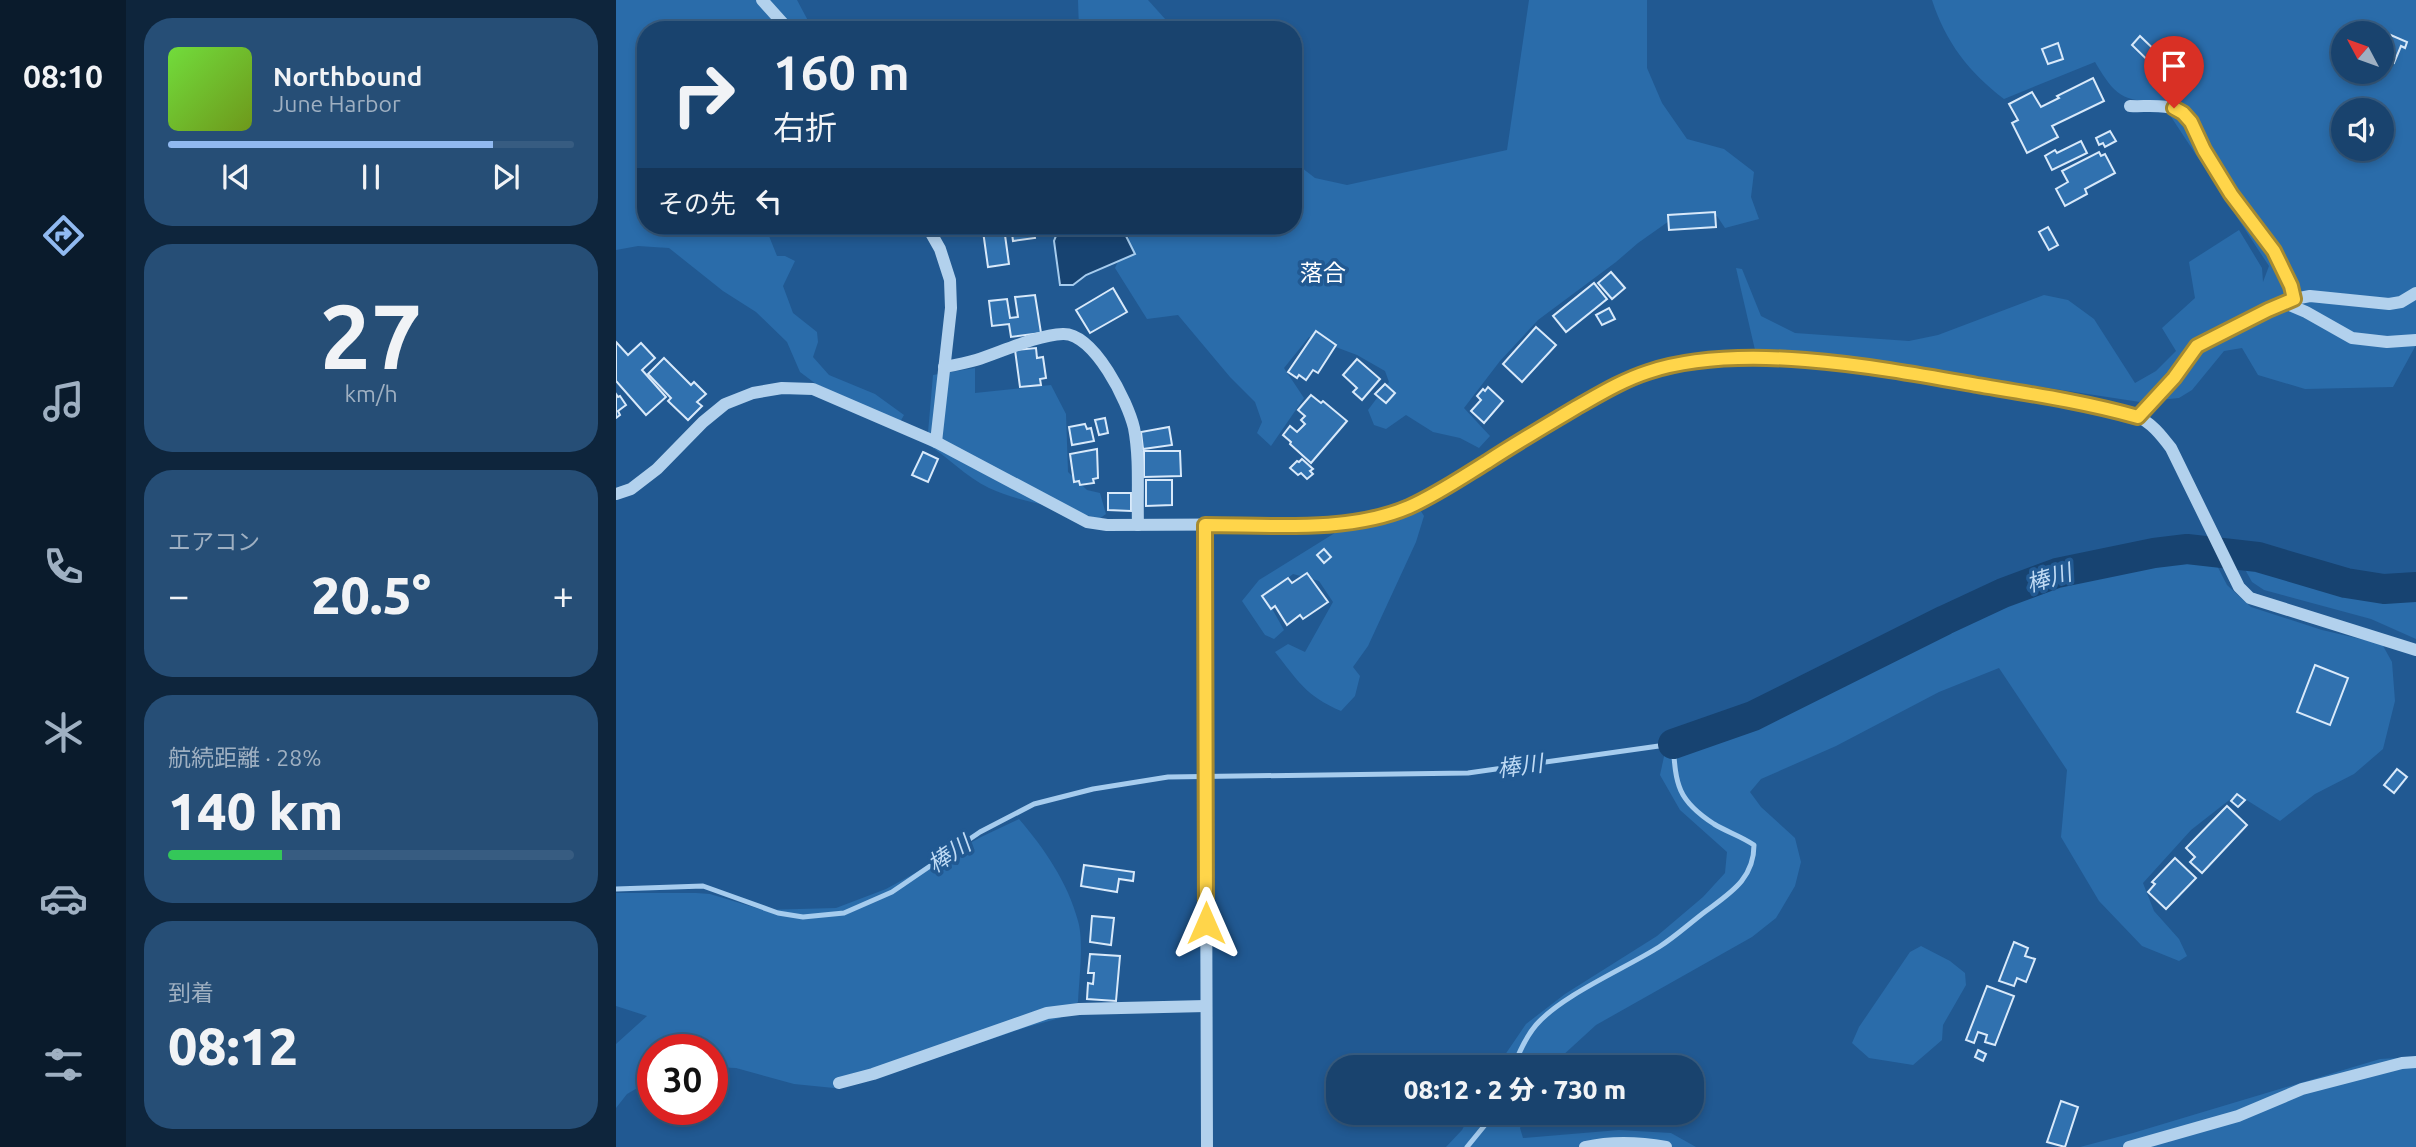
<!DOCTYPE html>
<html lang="ja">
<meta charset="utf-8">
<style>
:root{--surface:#19436e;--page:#264e76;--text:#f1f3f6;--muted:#9fb0c2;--line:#375c81;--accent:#90b9f0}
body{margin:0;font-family:Ubuntu,"Noto Sans JP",sans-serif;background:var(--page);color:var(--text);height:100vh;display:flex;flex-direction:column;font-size:26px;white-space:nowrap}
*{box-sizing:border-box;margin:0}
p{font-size:23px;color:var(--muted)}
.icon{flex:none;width:38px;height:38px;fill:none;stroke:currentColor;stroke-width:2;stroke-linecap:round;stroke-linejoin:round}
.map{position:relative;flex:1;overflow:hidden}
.side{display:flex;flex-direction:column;gap:18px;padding:18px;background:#0e253c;width:490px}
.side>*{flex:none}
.banner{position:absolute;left:21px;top:21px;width:665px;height:214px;border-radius:28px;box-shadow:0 4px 10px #0003,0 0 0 2px var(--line);background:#19436e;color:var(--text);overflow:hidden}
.needle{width:46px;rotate:311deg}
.controls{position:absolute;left:1715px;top:21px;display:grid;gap:14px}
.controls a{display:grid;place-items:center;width:63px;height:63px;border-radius:50%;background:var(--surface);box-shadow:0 4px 10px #0003,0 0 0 2px var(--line);font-size:35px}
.speed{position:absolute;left:21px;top:1034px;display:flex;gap:14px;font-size:35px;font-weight:700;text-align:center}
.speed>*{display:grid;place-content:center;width:91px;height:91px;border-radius:50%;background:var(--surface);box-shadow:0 4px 10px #0003,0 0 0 2px var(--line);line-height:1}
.speed .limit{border:10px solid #d22;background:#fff;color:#111}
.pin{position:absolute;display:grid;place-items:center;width:60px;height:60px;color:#fff;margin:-72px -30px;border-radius:50% 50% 50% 0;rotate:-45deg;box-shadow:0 0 7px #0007}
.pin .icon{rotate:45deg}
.me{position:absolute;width:77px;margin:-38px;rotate:0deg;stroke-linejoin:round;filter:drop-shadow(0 0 5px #0008)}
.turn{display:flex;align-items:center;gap:24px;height:147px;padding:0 21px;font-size:32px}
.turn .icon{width:91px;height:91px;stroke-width:2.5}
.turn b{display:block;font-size:49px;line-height:60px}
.then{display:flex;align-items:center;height:66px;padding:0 21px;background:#0003;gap:14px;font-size:26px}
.big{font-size:52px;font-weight:800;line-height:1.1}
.side .widget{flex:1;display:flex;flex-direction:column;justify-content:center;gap:10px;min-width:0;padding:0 24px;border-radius:28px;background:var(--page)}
.side .dial{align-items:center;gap:0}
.dial b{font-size:91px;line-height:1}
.song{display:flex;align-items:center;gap:21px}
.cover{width:84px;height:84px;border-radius:10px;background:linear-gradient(135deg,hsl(100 70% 55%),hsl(80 70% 35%))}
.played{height:7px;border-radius:4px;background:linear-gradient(90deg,var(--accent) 80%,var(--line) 80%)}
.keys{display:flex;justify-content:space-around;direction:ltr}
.heat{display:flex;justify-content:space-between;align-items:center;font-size:38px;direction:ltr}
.charge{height:10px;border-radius:5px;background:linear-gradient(90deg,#34c759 28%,var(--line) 0)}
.trip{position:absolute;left:710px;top:1055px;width:378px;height:70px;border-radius:28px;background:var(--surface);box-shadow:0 4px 10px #0003,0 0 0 2px var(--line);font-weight:800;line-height:70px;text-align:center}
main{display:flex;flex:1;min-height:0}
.tab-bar{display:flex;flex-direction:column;width:126px;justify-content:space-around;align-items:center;background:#0a1b2c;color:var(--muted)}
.tab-bar .icon{width:49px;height:49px}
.tab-bar .current{color:var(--accent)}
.tab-bar b{font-size:32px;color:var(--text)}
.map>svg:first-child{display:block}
.green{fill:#2a6caa;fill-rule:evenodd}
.water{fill:#174371;stroke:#a6ccee;stroke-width:2}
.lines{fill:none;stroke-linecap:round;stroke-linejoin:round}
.stream{stroke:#a6ccee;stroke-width:5}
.river{stroke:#174371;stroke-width:30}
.building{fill:#3071af;stroke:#d8e9fa;stroke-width:2}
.minor{stroke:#b2d1ed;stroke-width:12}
.route-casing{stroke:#a68a30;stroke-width:18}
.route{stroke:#ffd54a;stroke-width:12}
.labels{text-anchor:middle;stroke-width:7;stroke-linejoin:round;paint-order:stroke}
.neighbourhood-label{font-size:23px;fill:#fff;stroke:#215992}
.water-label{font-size:23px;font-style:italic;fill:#bfdaf4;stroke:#215992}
</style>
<main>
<nav class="tab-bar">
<b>08:10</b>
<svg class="icon current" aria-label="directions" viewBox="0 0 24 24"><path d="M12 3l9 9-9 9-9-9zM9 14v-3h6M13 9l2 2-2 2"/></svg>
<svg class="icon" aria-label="music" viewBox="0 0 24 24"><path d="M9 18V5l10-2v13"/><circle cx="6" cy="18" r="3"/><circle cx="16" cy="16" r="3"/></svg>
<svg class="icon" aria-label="phone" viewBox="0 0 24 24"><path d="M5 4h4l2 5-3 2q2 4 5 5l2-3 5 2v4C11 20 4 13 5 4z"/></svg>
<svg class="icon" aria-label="climate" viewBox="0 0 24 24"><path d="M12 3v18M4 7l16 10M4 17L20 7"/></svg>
<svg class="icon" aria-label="car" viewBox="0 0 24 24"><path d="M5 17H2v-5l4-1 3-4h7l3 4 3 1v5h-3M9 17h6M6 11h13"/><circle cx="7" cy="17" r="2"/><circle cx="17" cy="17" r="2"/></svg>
<svg class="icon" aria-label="filters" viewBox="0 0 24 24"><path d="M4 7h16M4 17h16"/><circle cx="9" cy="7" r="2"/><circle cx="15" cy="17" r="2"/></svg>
</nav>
<section class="side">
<div class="widget">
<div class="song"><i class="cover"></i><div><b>Northbound</b><p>June Harbor</p></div></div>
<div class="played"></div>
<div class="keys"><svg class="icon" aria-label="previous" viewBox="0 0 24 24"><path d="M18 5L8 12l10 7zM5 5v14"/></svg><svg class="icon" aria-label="pause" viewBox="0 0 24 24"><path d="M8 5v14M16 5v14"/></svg><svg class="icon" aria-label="next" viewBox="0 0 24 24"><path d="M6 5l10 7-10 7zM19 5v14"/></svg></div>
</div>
<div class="widget dial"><b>27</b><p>km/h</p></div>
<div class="widget"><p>エアコン</p>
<div class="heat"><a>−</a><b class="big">20.5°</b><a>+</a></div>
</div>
<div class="widget"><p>航続距離 · 28%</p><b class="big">140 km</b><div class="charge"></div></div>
<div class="widget"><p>到着</p><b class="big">08:12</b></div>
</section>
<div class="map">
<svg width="1800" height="1147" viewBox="0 0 1800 1147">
<rect width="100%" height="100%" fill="#215992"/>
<g class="green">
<polygon points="0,0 181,0 197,30 30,30 30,226 149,226 161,256 169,256 179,261 167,286 177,313 201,332 202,342 197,357 213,375 259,394 288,415 284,422 200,384 184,372 171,342 140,312 107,291 53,248 22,246 0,250"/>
<polygon points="462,0 532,0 559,30 463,30"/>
<polygon points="913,0 1031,0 1031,68 1046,103 1071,139 1108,149 1138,172 1135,197 1143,219 1109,228 1101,216 1056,219 1022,243 1000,262 922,320 884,361 848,408 874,436 863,448 844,438 817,432 790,415 770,429 758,425 752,410 773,382 769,371 741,355 693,337 668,368 688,398 655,446 641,433 646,422 639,402 614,377 562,315 531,319 499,268 514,235 510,226 677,226 677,161 699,178 731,185 891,150"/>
<path d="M 1316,0 L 1800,0 L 1800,345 L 1777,387 L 1689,389 L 1642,375 L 1626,348 L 1608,351 L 1576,390 L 1563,398 L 1524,402 L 1366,378 L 1148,354 L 1139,350 L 1120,268 L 1126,269 L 1145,316 L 1179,333 L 1293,341 L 1322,335 L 1428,295 L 1452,300 L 1478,319 L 1519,383 L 1540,371 L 1560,351 L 1546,328 L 1579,298 L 1573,262 L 1623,230 L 1646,268 L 1647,282 L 1653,266 L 1546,103 C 1505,100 1500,97 1479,62 L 1388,99 C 1353,72 1330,43 1316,0 ZM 1727,33 L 1766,33 L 1766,72 L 1727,72 ZM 1727,110 L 1766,110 L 1766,149 L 1727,149 Z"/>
<path d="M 359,368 L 359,393 L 435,385 L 450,414 L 452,472 L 471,490 L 484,493 L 490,514 L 483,519 C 448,507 407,504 373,488 C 350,477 332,457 311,444 L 317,375 Z"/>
<path d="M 803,508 L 808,516 L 800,542 L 752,646 L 737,667 L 744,676 L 739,696 L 725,711 C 690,696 682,681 659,652 L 672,644 L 689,652 L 717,602 L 703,581 L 677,574 L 649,596 L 668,630 L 658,639 L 649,635 L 626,601 L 643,580 L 722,531 L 762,525 Z"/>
<polygon points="1588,540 1611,585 1635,607 1706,630 1766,644 1776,662 1779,701 1767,749 1738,774 1699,794 1664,821 1621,794 1575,830 1527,883 1538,911 1563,939 1571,956 1563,961 1526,946 1483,901 1445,837 1451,770 1383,668 1323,692 1220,746 1145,779 1134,792 1145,807 1179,838 1185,862 1179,886 1160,918 1136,937 980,1025 945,1057 939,1067 880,1068 910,1024 949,994 1041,936 1087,897 1109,873 1111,852 1064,810 1044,775 1049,752 1056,739 1133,709 1189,683 1339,603 1387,584 1491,557"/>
<polygon points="1628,560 1720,586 1759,594 1800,594 1800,639 1755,619 1648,590 1636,582 1626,564"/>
<path d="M 403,819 C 428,848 452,883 462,921 C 468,941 463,980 462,1002 L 444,1018 L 411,1027 L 258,1079 L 218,1088 L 178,1084 L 120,1068 L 96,1067 L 96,1050 L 37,1050 L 37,1079 L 11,1094 L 0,1108 L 0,1044 L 31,1016 L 0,1006 L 0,893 L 80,893 L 94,894 L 147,910 L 220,908 L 270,889 L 365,837 Z"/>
<polygon points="1305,946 1334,961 1349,973 1350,985 1327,1025 1326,1040 1297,1065 1253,1058 1236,1043 1243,1027 1294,952"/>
<polygon points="1800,1057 1800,1147 1464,1147 1517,1133 1764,1059"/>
<polygon points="855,1113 913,1113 904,1128 907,1138 1003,1130 1055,1133 1080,1147 830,1147 846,1130"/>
</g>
<polygon class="water" points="444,226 509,226 509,234 519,254 470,275 457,285 444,285 438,241"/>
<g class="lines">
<g class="stream">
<path d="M 0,889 L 87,886 L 162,913 L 187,917 L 228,913 L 276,892 L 364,832 L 418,804 L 477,789 L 552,777 L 852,773 L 1057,744 C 1060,785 1061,800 1098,824 C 1111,832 1125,836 1138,845 C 1138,879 1114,893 1090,911 C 1074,923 1059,937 1043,947 C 1008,969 946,995 920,1025 C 909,1038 903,1052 897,1068"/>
<polyline points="851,1147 869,1125 876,1113"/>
</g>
<polyline class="river" points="1057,744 1137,716 1329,620 1387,593 1441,573 1538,553 1571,549 1642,557 1730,583 1768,589 1800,587"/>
</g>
<g class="building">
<polygon points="1770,33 1791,42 1789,48 1785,46 1778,63 1766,58 1766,42"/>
<polygon points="1524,36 1549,60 1555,53 1565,63 1550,78 1516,45"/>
<polygon points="1442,43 1447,59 1432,64 1426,49"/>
<polygon points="1477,78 1488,101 1436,126 1442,137 1411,153 1396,123 1402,120 1393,104 1416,92 1425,107 1443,98 1441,96"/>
<polygon points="1494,131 1500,141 1489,147 1487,143 1483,145 1480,138"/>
<polygon points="1465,141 1471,153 1436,170 1429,156 1439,150 1441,153"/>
<polygon points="1483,152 1485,156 1489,154 1499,173 1469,189 1471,194 1449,206 1440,189 1452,182 1446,171"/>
<polygon points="1099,212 1100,227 1053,230 1052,215"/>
<polygon points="395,226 417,226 419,238 397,241"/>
<polygon points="1432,227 1442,245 1433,250 1423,232"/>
<polygon points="388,228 393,264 372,267 367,231"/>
<polygon points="995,272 1009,288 996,299 982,283"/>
<polygon points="978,283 991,299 950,332 937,316"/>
<polygon points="497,288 511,312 474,333 460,310"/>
<polygon points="419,295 425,333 395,337 393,324 376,326 373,301 391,299 394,318 402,317 399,297"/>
<polygon points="993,308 999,319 986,325 980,315"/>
<polygon points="920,327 940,345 906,382 887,364"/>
<polygon points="700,331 720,345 702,373 697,370 690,380 683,375 681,378 672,372"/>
<polygon points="0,342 12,355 25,343 39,358 26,370 50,397 30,415 0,381"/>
<polygon points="420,348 421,358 427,357 430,378 424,379 425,385 404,387 399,350"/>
<polygon points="48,358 75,385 78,382 90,394 81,402 86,406 72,420 52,401 55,398 32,374"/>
<polygon points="741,359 764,379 746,400 737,392 741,388 727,375"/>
<polygon points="769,384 779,393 770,403 759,394"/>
<polygon points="872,387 887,401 868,423 855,411 865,400 861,396 867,389 869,391"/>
<polygon points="0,394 2,397 4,396 10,405 2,411 4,415 0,418"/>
<polygon points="695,395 705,403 707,401 731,421 695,463 674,444 675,442 667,435 674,426 681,432 689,424 685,420 689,416 682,410"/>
<polygon points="489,418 492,433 483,435 479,420"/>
<polygon points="469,424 471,429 475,428 478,441 456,445 453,427"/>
<polygon points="553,427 556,445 527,449 525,432"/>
<polygon points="481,449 482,478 477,479 478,483 464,485 463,481 458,482 454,454"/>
<polygon points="528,451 564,451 565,476 528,477"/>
<polygon points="307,452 322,459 312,482 296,475"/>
<polygon points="686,459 697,469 694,471 697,474 691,479 685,473 682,475 674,468 681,461 683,462"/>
<polygon points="530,480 556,480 556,505 530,506"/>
<polygon points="492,493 515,493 515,511 492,510"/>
<polygon points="708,549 715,557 708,563 701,555"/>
<polygon points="691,573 712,602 687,619 684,615 671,625 659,606 655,609 646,596 672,578 676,583"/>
<polygon points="1699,665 1732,678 1714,725 1681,712"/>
<polygon points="1781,769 1791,777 1778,793 1768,785"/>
<polygon points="1621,794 1629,800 1622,807 1615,801"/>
<polygon points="1611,806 1631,825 1586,873 1574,862 1579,857 1570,848"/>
<polygon points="1559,858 1580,878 1550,909 1532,892 1539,884 1536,882"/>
<polygon points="468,865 518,872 517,881 503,879 501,892 465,886"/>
<polygon points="476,916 498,918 495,945 474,942"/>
<polygon points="1398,942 1412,948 1409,956 1419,959 1410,982 1401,978 1398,986 1383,981"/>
<polygon points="474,954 504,956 500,1001 471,999 472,983 477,984 478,973 472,973"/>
<polygon points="1371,986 1398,996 1379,1045 1369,1042 1371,1035 1362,1032 1358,1043 1350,1040"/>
<polygon points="1362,1050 1370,1054 1367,1061 1359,1057"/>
<polygon points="1445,1101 1462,1107 1449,1147 1431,1142"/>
</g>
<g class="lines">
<g class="minor">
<polyline points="146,0 173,30"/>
<path d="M 1514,106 C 1530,107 1554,103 1567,113 C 1581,125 1588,149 1597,164 C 1623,207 1666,250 1678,299"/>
<polyline points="311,226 324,249 334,280 335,308 320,442"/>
<polyline points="1669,303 1690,312 1736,338 1771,342 1800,340"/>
<path d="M 328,367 C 339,365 350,363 360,360 C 385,352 421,335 447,334 C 478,333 512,402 518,428 C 524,459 521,494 522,525"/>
<polyline points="1522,417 1558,378 1581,346 1630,323 1652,310 1678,299 1694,296 1773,304 1785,302 1800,293"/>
<path d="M 0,494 L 15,489 L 41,469 L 87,422 L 109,404 L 137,393 L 166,388 L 197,389 L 320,442 L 471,522 L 491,525 L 722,524 C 746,520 771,516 794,506 C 876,469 944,406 1028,373 C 1087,350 1157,358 1217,364 C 1277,371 1336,380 1395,391 C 1436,398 1481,401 1520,416 C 1535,422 1545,435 1555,448 L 1623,587 L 1634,598 L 1800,650"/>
<polyline points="589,525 591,1147"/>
<polyline points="223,1083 257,1074 431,1013 463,1009 590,1006"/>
<path d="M 969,1147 C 996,1141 1023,1142 1050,1147"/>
<polyline points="1513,1147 1622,1116 1686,1089 1786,1063 1800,1062"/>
</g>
</g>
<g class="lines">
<g class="route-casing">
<path id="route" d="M 590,923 L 589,525 C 654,525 733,533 793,507 C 820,495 845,478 871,462 C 900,443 931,425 961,407 C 984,394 1007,380 1032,372 C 1125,341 1266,368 1361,385 C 1415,394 1469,402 1522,417 L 1558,378 L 1581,346 L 1652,310 L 1678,299 L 1675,286 L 1658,251 L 1615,194 L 1588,150 L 1575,122 L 1567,113 L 1558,108"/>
</g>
<use href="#route" class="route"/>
</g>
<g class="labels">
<g class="neighbourhood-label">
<text x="707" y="281">落合</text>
</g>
<g class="water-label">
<text transform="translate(1433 578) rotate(-17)" y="8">棒川</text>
<text transform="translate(904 766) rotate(-8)" y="8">棒川</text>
<text transform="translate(333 854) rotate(-34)" y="8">棒川</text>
</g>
</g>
</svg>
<div class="controls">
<a><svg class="needle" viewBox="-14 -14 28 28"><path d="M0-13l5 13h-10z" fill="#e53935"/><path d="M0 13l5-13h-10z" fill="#9fb0c2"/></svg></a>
<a><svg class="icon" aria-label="sound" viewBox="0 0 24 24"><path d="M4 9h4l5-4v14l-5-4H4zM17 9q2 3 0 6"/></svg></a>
</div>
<div class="speed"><div class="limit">30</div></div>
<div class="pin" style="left:1558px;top:108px;background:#d93025"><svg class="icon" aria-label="arrive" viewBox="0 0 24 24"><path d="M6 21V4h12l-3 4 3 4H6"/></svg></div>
<svg class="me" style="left:590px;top:923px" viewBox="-20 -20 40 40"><path d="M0-17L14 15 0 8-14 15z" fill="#ffd54a" stroke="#fff" stroke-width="4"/></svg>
<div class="trip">08:12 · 2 分 · 730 m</div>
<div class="banner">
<div class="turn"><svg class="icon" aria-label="right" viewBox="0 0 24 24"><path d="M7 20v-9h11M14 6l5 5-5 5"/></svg><div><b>160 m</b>右折</div></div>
<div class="then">その先<svg class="icon" aria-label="left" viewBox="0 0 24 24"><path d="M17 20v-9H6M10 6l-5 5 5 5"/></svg></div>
</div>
</div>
</main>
